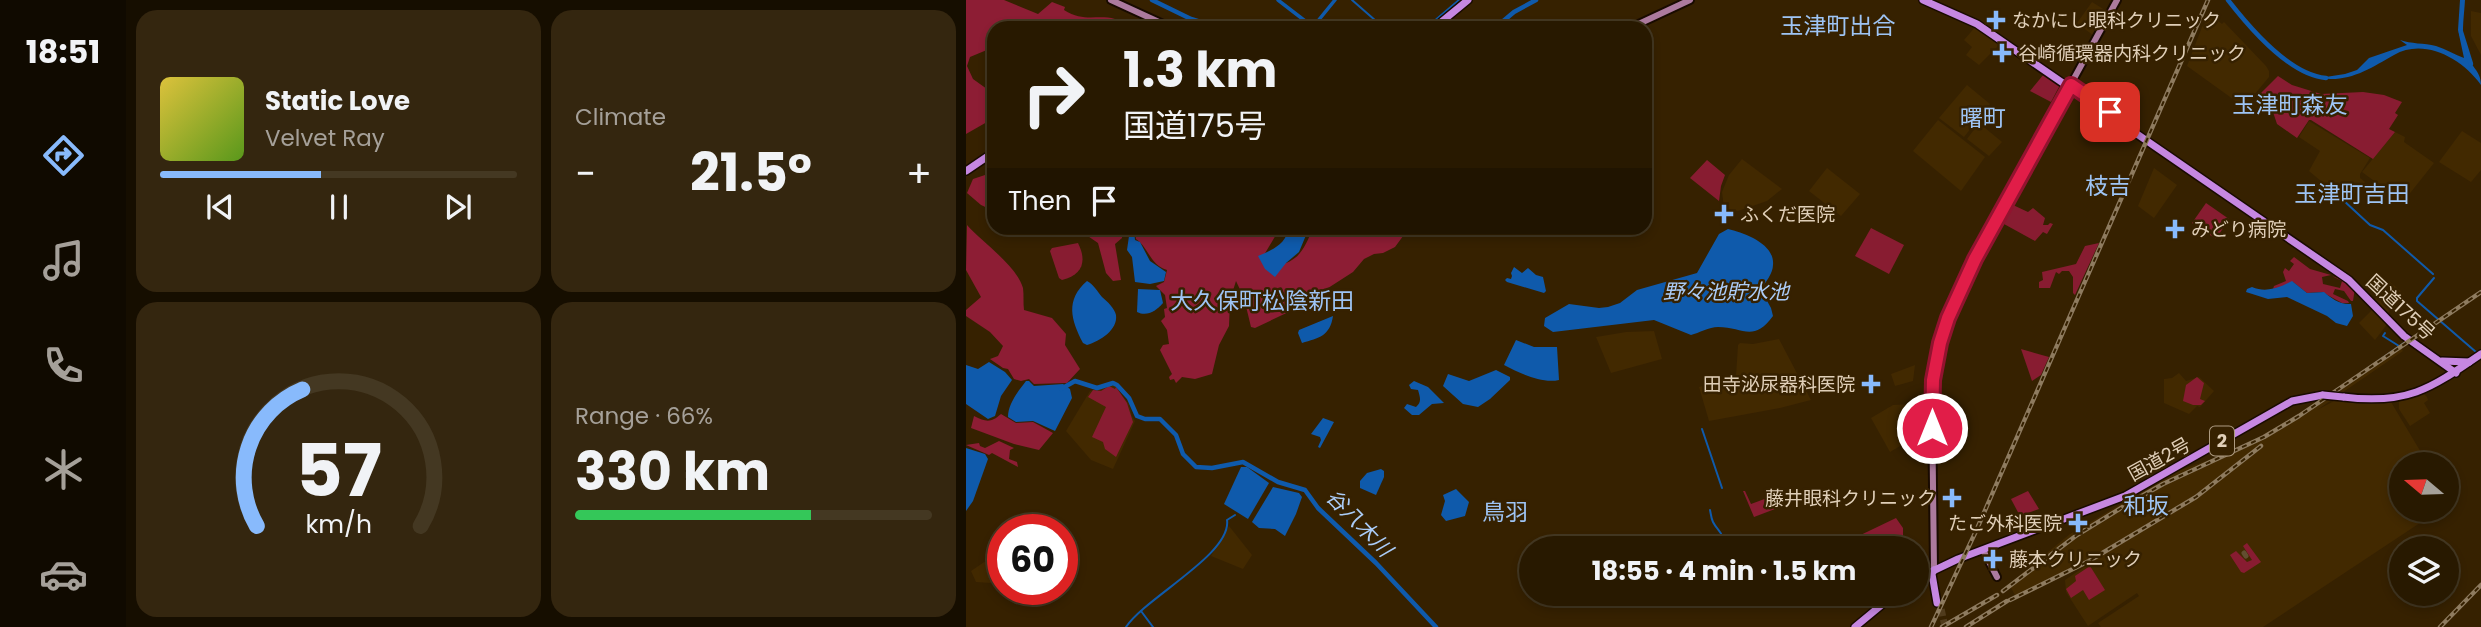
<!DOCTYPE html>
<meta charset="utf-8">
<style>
:root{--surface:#281900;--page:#34260f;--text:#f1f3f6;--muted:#a5a099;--line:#443822;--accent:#88bafc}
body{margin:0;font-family:Poppins,"Noto Sans JP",sans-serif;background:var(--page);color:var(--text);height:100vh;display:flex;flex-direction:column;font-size:26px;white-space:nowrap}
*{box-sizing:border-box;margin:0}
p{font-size:23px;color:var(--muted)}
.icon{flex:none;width:38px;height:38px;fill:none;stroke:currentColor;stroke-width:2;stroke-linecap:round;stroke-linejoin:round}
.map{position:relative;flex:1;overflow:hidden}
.side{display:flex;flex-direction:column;gap:10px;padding:10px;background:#160e00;width:840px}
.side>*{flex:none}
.banner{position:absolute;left:21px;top:21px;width:665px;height:214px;border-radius:21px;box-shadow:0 4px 10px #0003,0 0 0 2px var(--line);background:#281900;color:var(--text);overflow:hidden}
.needle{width:46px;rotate:289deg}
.tools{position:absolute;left:1423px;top:452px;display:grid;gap:14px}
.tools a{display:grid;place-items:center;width:70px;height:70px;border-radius:50%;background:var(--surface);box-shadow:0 4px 10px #0003,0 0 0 2px var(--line);font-size:35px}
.speed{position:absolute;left:21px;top:514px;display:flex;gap:14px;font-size:35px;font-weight:700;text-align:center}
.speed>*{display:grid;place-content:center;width:91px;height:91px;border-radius:50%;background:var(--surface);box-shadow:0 4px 10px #0003,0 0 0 2px var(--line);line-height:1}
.speed .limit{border:10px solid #d22;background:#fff;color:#111}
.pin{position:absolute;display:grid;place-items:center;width:60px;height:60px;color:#fff;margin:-30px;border-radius:14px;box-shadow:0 4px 10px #0006}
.me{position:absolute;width:77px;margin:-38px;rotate:0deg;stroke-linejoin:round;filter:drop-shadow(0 0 5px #0008)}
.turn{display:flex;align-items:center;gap:24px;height:147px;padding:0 21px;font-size:32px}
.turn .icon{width:91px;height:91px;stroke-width:2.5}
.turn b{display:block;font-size:49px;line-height:60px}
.then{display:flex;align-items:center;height:66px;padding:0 21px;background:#0003;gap:14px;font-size:26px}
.big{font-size:52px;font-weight:700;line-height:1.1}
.side .widget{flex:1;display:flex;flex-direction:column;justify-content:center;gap:10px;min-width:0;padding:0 24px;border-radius:21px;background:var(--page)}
.side .dial{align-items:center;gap:0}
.dial svg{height:182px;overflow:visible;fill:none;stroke:var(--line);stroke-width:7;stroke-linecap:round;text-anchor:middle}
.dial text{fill:var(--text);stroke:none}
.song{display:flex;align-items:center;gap:21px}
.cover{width:84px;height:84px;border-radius:10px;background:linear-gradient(135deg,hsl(50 70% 55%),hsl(90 70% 35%))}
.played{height:7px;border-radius:4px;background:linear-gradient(90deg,var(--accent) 45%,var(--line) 45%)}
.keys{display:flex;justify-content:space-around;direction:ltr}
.heat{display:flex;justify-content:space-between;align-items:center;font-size:38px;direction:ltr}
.charge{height:10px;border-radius:5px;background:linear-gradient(90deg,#34c759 66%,var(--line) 0)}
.side .tiles{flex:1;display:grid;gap:10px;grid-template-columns:repeat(2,1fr)}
.trip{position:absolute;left:553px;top:536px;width:410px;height:70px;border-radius:35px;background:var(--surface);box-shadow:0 4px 10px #0003,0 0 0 2px var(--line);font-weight:700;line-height:70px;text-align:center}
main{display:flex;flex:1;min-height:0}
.dock{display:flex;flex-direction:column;width:126px;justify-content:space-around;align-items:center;background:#100a00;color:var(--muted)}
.dock .icon{width:49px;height:49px}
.dock .selected{color:var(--accent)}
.dock b{font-size:32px;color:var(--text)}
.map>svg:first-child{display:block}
.built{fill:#422900}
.green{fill:#881c31}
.forest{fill:#8d1d34}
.water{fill:#0f5aab}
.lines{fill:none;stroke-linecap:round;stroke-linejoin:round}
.stream{stroke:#0f5aab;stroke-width:2}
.canal{stroke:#0f5aab;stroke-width:3.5}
.river{stroke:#0f5aab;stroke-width:4.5}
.taxiway{stroke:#624e30;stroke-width:5}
.highway-tunnel{stroke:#503b1c;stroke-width:7;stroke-dasharray:7 3.5;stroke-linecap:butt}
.major-casing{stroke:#190b00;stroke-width:10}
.highway-casing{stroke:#190b00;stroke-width:10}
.major{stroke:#ac7a9e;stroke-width:6}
.highway{stroke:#c687e1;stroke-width:7}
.rail-casing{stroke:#8e7b5f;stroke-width:4.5}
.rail{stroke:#362100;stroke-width:2;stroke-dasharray:5;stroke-linecap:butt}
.highway-bridge-casing{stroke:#190b00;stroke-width:10;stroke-linecap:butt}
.highway-bridge{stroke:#c687e1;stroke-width:7}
.route-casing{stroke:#92132f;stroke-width:18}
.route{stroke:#e11d48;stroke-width:12}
.poi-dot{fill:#88bafc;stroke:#362100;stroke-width:2.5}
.labels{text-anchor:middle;stroke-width:5;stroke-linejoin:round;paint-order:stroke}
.shield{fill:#362100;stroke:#ad9b81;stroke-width:2}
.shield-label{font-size:18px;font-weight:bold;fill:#e0cfb8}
.poi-label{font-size:19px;fill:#e0cfb8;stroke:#362100;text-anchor:start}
.street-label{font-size:19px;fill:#e0cfb8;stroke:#362100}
.water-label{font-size:21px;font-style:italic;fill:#abccf7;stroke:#362100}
.quarter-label{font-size:23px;fill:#9ec4f4;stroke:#362100}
</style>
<main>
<nav class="dock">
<b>18:51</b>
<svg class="icon selected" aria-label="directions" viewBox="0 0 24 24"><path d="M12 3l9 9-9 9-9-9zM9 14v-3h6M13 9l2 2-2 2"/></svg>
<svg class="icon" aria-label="music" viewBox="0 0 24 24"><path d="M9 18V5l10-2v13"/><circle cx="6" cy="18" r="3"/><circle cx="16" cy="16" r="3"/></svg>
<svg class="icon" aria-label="phone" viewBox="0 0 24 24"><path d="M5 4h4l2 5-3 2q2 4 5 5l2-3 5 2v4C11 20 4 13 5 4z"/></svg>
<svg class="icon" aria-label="climate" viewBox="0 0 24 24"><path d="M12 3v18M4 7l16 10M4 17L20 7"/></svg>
<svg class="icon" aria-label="car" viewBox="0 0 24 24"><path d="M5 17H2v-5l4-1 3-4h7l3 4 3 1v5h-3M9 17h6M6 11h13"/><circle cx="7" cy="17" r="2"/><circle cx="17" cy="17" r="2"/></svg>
</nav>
<section class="side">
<div class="tiles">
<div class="widget">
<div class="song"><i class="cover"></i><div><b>Static Love</b><p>Velvet Ray</p></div></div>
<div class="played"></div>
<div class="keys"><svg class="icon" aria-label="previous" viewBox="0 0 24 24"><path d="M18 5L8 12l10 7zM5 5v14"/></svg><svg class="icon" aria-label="pause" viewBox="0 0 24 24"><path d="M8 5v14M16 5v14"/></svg><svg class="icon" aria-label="next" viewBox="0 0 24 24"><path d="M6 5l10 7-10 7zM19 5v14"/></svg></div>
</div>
<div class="widget"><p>Climate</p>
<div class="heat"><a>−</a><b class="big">21.5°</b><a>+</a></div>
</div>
<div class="widget dial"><svg viewBox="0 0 100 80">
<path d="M14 69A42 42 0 1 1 86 69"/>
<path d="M14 69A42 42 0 0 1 34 9" stroke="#88bafc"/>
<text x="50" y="56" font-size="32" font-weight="700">57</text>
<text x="50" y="72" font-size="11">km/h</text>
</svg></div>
<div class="widget"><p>Range · 66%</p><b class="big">330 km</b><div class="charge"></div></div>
</div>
</section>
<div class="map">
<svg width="1515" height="627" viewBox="0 0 1515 627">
<rect width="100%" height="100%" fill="#362100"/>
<g class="built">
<polygon points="1126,2 1142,12 1128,36 1111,23"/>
<polygon points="1505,11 1515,13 1515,55 1505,36"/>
<polygon points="1246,16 1256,24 1258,22 1300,66 1303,71 1303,77 1278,107 1221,66 1236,27"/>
<polygon points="1011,25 1035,43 1013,65 1000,55 1006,47 998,40"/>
<polygon points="1001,85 1024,104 998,137 973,118"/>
<polygon points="972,120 1019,157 995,191 947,151"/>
<polygon points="1343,121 1404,158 1394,174 1394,178 1399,182 1381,203 1343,171 1354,151 1333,137"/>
<polygon points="1013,123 1036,142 1023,156 1001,139"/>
<polygon points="1496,131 1515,143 1515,170 1505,182 1473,162"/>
<polygon points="1429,132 1439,137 1438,142 1468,163 1437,202 1396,172"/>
<polygon points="776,159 816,189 801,201 772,211 758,208 756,192 763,175"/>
<polygon points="861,168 894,194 875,216 843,191"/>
<polygon points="1188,168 1211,185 1188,218 1172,206"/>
<polygon points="1423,281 1438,294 1422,313 1409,299"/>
<polygon points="1409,307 1422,323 1409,340 1393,323"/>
<polygon points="688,331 696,359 645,373 630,337 660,332"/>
<polygon points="813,339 845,400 814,408 743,421 733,387 770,376 772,345 774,343 787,344"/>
<polygon points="1434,347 1437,351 1351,410 1370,400 1425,402 1462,464 1435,464 1435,509 1475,509 1297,627 1135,627 1132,623 1173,596 1171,593 1122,626 1100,592 1099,580 1124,563 1050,597 1043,584 1104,534 1211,471 1252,457 1290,439 1350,403"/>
<polygon points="949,365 947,381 929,386 925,374"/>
<polygon points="1213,373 1220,381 1233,377 1248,391 1234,407 1231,406 1223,414 1198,403 1198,379 1206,378"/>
<polygon points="147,384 163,404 166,416 169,421 147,469 125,460 100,431 124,391"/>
<polygon points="1456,392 1461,397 1462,400 1458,403 1464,413 1444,426 1433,409 1433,402 1437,398"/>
<polygon points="945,404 963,429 924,452 905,418 927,405"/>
<polygon points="263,526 286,555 277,569 245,556"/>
<polygon points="30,554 37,563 37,572 33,581 27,578 25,583 10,582 5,571"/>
</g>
<g class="green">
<polygon points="1078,74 1094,85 1085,102 1064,91"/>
<polygon points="1312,76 1326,85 1355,94 1397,92 1418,95 1436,102 1429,113 1432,115 1423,129 1429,132 1407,159 1345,120 1343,120 1331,138 1311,124 1306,109 1291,97"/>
<polygon points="741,160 759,175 755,186 753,201 724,178"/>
<polygon points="1240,203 1263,219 1250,239 1226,223"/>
<polygon points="1047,205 1062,212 1067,208 1079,218 1077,225 1082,225 1084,223 1087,224 1081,234 1077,232 1069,241 1038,224"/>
<polygon points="905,228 938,245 923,274 889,256"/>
<path d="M 112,243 C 121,261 117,275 96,280 L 93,278 L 84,251 L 86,248 Z"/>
<polygon points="1133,243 1109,295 1107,293 1107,277 1103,271 1096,271 1093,274 1090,272 1084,288 1073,288 1073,282 1077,280 1076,272 1110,264 1119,246"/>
<polygon points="1328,257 1344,269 1365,275 1356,277 1357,284 1374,288 1376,281 1366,276 1374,279 1376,277 1389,288 1387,301 1385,301 1378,291 1369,289 1367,294 1382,301 1383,303 1376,303 1356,292 1341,293 1327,282 1315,288 1307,289 1308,286 1320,281 1317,272 1319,268 1323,271 1328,264 1324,261"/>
<polygon points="1055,349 1083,357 1075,375 1066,381"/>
<polygon points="1231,377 1238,383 1234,399 1239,401 1235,405 1227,405 1217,401 1220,385"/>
<polygon points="143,386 149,389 150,387 161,403 167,422 150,457 139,449 137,442 126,437 140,407 122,397 127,390 135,391"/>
<polygon points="777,491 779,491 785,504 804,497 809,509 788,517"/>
<polygon points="1062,491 1073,509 1054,516 1045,499"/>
<polygon points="930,518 937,528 937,543 942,548 881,548 880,542"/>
<polygon points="1281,543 1295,562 1278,573 1275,572 1264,555 1270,551 1281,562 1286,560 1277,546"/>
<polygon points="1124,566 1139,590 1123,600 1117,590 1105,598 1100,589 1110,581 1109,576"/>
</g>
<g class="forest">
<path d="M 0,0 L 38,0 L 72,14 L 86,2 L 99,7 L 98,10 C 119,23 131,14 149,19 C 154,21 159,25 164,28 L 28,28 L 28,47 L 4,57 L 1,66 L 7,79 L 28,94 L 28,118 L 0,134 Z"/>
<polygon points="28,172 28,211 15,205 1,193 7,179"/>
<path d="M 1,225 C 16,242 51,266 57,288 C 58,295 57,303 58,310 L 86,318 L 100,334 L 99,345 L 114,369 L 101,383 L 68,384 L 63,379 L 55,381 L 48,379 L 42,369 L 37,368 L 24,359 L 32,356 L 37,346 L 24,332 L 0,316 L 0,310 L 15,297 L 0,270 Z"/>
<polygon points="110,228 157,228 156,238 149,244 155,280 147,281 140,273 132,243"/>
<path d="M 158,228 L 314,228 L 298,255 L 310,265 C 333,263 339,247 347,228 L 443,228 L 429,247 L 417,253 L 408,254 L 398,259 L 387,272 L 331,308 L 289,328 L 285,327 L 278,298 L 270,281 L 264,300 L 263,326 L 253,345 L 246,374 L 229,379 L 216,377 L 210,383 L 208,379 L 204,380 L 203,377 L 206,374 L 194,350 L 197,345 L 203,344 L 201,330 L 195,321 L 199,317 L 198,309 L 201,308 L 199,295 L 190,286 L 198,282 L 201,270 C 184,265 183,248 170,239 L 169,231 L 164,235 L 158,233 Z"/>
<path d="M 35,414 L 50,423 L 67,422 L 87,433 L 73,450 L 48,444 L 5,428 L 8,416 C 20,422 25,423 35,414 Z"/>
<polygon points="33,441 48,448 44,450 43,459 51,462 52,467 26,453 23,455 0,445 13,443 14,446 19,448"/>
</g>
<g class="water">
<path d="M 1494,0 L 1499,0 C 1498,19 1494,38 1501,55 C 1505,67 1515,71 1515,85 C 1495,57 1457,38 1428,55 C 1403,69 1383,83 1353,78 L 1379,74 L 1391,70 L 1403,58 L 1441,45 L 1434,40 C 1445,44 1458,43 1470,46 C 1480,49 1489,55 1498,58 L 1492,30 Z"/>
<path d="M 322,228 L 343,228 L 333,252 L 320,263 L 309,277 L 299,269 L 292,256 C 306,250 321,244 322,228 Z"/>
<path d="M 762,229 C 779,233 809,244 807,265 C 807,274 799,282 795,290 L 805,308 L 807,316 C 787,343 777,327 752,327 C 743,327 733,333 725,335 L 688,320 L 587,332 L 578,326 L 579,318 L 603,304 L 633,308 L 642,307 L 654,303 L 671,290 L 731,273 L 753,234 Z"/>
<polygon points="168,231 169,240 174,242 184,261 200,272 198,281 184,284 169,282 166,257 161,250 163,236"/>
<polygon points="548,267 556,273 562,268 570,275 577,277 580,291 578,293 541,282 539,280 541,278 545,279 546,276 545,273"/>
<path d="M 121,281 C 128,285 131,291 136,297 C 141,301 149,309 150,315 C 152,330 134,341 121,345 L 117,343 C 105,320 99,300 121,281 Z"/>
<path d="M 1326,281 L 1341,293 L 1358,292 C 1365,298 1374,305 1385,304 L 1387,316 L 1381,326 L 1370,323 L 1361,316 L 1321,297 L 1302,299 L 1280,292 L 1281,289 L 1286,287 C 1300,293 1313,288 1326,281 Z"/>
<path d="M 172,289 L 194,290 L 197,303 C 190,311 181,317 171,312 Z"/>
<path d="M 367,316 C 364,336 353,338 336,343 L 332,333 L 333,330 Z"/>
<path d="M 550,340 L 568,347 L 591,347 L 593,380 C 576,384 553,373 538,365 Z"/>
<polygon points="23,362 39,372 46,380 35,396 29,416 22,419 0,404 0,365 12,369"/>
<polygon points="530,370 544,377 544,380 524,399 512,407 497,404 477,386 482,374 503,381"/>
<path d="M 60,381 L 63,381 L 68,386 L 97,384 L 104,389 L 106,398 L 89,431 L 67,421 L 50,422 L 42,417 C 42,403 54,389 60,381 Z"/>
<path d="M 448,381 L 462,387 L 478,403 L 466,404 L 453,415 L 446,415 L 438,408 L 441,404 L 450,407 C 456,402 454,397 452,390 L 445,389 L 443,385 Z"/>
<polygon points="357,418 368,422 354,448 352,447 355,440 354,437 345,434"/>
<polygon points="0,448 19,454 22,459 7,501 0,511"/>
<polygon points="275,467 281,467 303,483 282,519 258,504"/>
<polygon points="415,469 418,471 418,477 410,495 394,488 394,481 401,473"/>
<polygon points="307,487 333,493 336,497 330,514 319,536 309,529 293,528 286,522"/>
<polygon points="490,489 503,502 499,516 480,521 475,515 479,501 477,495"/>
</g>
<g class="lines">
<g class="stream">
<polyline points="386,0 418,28"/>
<polyline points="460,28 493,0"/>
<polyline points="1377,200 1404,225 1417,230 1467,274"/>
<polyline points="1468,278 1451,298 1451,301 1510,352"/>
<polyline points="1419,333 1417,336 1433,346"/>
<polyline points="1401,369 1438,343"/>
<polyline points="736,429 756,488"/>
<path d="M 744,510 C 745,514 745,518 747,522 C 753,534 760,531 753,548"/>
<polyline points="175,611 187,627"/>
<path d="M 160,627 C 180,597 266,554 261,520 L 269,515"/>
</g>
<polyline class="canal" points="312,0 347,27 369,0"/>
<g class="river">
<polyline points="186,0 225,19 254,28"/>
<path d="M 1262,0 C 1283,27 1324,75 1360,78"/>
<polyline points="529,28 548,12 570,0"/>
<polyline points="1495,32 1505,64"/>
<polyline points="95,389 109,381 131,388 147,383 151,385 163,398 171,416 179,419 194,419 210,435 217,454 230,467 246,468 277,462 312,482 339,490 352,508 410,563 470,627"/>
</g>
<polyline class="taxiway" points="1278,553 1280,556"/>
<polyline class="highway-tunnel" points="973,599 979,627"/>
<g class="major-casing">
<g id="major">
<polyline points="145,0 206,28"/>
<polyline points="583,28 605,28"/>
<polyline points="664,28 724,0"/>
<polyline points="1017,550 1031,577"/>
<path d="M 968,570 L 966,402 C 968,347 985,308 1009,259 L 1151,0"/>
</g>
</g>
<g class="highway-casing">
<g id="highway">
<polyline points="957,0 1011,24 1383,280 1438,336 1490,373"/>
<polyline points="468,28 502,0"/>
<polyline points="0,171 28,152"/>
<polyline points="1476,361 1503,362"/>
<path d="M 1377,397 C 1442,405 1464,389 1515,354"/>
<polyline points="968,570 966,574 971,603"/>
<polyline points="950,579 992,559 1159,496 1326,401 1357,395"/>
<polyline points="889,627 930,593"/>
</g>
</g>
<use href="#major" class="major"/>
<use href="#highway" class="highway"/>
<g class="rail-casing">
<g id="rail">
<polyline points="1166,514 1174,512"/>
<polyline points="1037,591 1111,535 1160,505 1197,484 1298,437 1333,416 1515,292"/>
<polyline points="1044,600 1123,561 1230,497 1295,446"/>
<polyline points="965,627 1010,531 1242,0"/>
<polyline points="976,627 1031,595"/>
<polyline points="1000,627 1041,601"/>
<polyline points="1474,627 1515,585"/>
</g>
</g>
<use href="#rail" class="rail"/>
<g class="highway-bridge-casing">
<polyline id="highway-bridge" points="1357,395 1377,397"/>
</g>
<use href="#highway-bridge" class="highway-bridge"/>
</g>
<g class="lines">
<g class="route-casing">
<polyline id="route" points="966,428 967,380 974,343 982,318 1009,259 1105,85 1144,112"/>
</g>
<use href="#route" class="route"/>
</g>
<g class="poi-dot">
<path d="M1026.5 9.5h7v7h7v7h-7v7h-7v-7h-7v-7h7z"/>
<path d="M1032.5 42.5h7v7h7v7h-7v7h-7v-7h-7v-7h7z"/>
<path d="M754.5 203.5h7v7h7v7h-7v7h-7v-7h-7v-7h7z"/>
<path d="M1205.5 218.5h7v7h7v7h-7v7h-7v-7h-7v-7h7z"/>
<path d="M901.5 373.5h7v7h7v7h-7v7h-7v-7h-7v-7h7z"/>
<path d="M982.5 487.5h7v7h7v7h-7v7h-7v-7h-7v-7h7z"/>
<path d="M1108.5 512.5h7v7h7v7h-7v7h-7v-7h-7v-7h7z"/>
<path d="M1023.5 548.5h7v7h7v7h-7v7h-7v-7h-7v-7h7z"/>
</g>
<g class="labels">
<rect class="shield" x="1244" y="426.5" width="24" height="29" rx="5"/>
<g class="shield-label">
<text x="1256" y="447">2</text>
</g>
<g class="poi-label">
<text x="1046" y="27">なかにし眼科クリニック</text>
<text x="1052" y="60">谷崎循環器内科クリニック</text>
<text x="774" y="221">ふくだ医院</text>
<text x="1225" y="236">みどり病院</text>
<text x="889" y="391" text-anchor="end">田寺泌尿器科医院</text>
<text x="970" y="505" text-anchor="end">藤井眼科クリニック</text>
<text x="1096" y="530" text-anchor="end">たご外科医院</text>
<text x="1043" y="566">藤本クリニック</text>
</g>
<g class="street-label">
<text transform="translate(1435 307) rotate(43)" y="7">国道175号</text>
<text transform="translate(1193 459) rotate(-29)" y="7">国道2号</text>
</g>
<g class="water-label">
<text x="760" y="299">野々池貯水池</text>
<text transform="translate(393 523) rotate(46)" y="7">谷八木川</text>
</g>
<g class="quarter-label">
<text x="872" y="34">玉津町出合</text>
<text x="1324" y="113">玉津町森友</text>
<text x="1017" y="126">曙町</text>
<text x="1142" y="194">枝吉</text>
<text x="1386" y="202">玉津町吉田</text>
<text x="296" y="309">大久保町松陰新田</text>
<text x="1180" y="514">和坂</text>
<text x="539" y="520">鳥羽</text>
</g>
</g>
</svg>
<div class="tools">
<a><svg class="needle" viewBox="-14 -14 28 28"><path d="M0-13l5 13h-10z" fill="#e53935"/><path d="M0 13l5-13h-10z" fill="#a5a099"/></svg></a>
<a><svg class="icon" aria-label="layers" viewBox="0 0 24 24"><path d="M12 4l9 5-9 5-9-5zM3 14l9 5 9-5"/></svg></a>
</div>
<div class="speed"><div class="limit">60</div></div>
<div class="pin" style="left:1144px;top:112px;background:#d93025"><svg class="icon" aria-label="arrive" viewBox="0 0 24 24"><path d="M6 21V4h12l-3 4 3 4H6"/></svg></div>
<svg class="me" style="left:966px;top:428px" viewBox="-20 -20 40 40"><circle r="17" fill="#e11d48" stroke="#fff" stroke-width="3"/><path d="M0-11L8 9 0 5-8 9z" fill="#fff"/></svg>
<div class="trip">18:55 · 4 min · 1.5 km</div>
<div class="banner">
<div class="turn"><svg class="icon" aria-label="right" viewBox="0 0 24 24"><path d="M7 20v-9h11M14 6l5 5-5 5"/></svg><div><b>1.3 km</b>国道175号</div></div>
<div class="then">Then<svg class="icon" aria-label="arrive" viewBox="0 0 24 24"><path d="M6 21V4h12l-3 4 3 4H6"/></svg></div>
</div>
</div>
</main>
